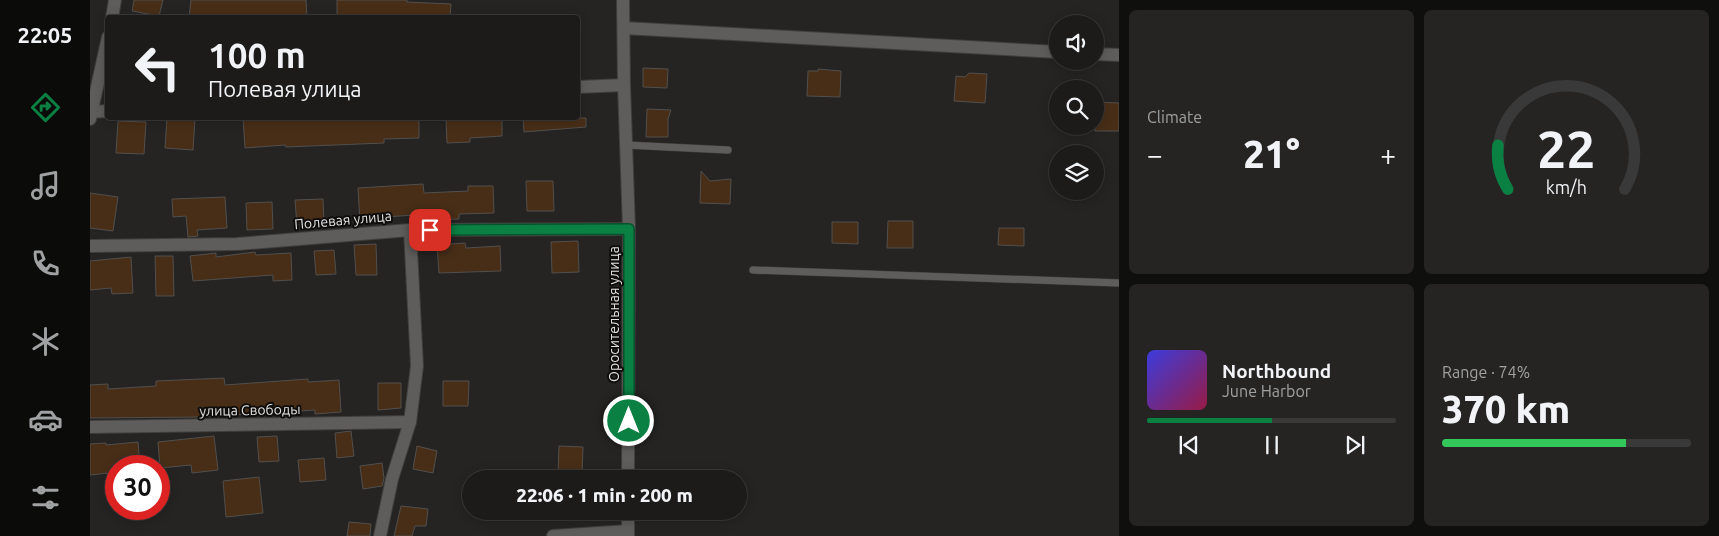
<!DOCTYPE html>
<meta charset="utf-8">
<style>
:root{--surface:#1c1b1a;--page:#252423;--text:#f1f3f6;--muted:#a0a1a2;--line:#3a3939;--accent:#0b8043}
body{margin:0;font-family:Ubuntu,sans-serif;background:var(--page);color:var(--text);height:100vh;display:flex;flex-direction:column;font-size:19px;white-space:nowrap}
*{box-sizing:border-box;margin:0}
p{font-size:16px;color:var(--muted)}
.icon{flex:none;width:28px;height:28px;fill:none;stroke:currentColor;stroke-width:2;stroke-linecap:round;stroke-linejoin:round}
.map{position:relative;flex:1;overflow:hidden}
.drawer{display:flex;flex-direction:column;gap:10px;padding:10px;background:#0f0f0e;width:600px}
.drawer>*{flex:none}
.guide{position:absolute;left:15px;top:15px;width:475px;height:105px;border-radius:5px;box-shadow:0 2px 12px #0003,0 0 0 1px var(--line);background:#1c1b1a;color:var(--text);overflow:hidden}
.controls{position:absolute;left:959px;top:15px;display:grid;gap:10px}
.controls a{display:grid;place-items:center;width:55px;height:55px;border-radius:50%;background:var(--surface);box-shadow:0 2px 12px #0003,0 0 0 1px var(--line);font-size:25px}
.speed{position:absolute;left:15px;top:455px;display:flex;gap:10px;font-size:25px;font-weight:700;text-align:center}
.speed>*{display:grid;place-content:center;width:65px;height:65px;border-radius:50%;background:var(--surface);box-shadow:0 2px 12px #0003,0 0 0 1px var(--line);line-height:1}
.speed .limit{border:8px solid #d22;background:#fff;color:#111}
.pin{position:absolute;display:grid;place-items:center;width:42px;height:42px;color:#fff;margin:-21px;border-radius:10px;box-shadow:0 2px 8px #0006}
.me{position:absolute;width:55px;margin:-28px;rotate:0deg;stroke-linejoin:round;filter:drop-shadow(0 0 4px #0008)}
.turn{display:flex;align-items:center;gap:18px;height:105px;padding:0 20px;font-size:22px}
.turn .icon{width:65px;height:65px;stroke-width:2.5}
.turn b{display:block;font-size:35px;line-height:42px}
.big{font-size:38px;font-weight:800;line-height:1.1}
.drawer .card{flex:1;display:flex;flex-direction:column;justify-content:center;gap:8px;min-width:0;padding:0 18px;border-radius:8px;background:var(--page)}
.drawer .dial{align-items:center;gap:0}
.dial svg{height:130px;overflow:visible;fill:none;stroke:var(--line);stroke-width:7;stroke-linecap:round;text-anchor:middle}
.dial text{fill:var(--text);stroke:none}
.song{display:flex;align-items:center;gap:15px}
.cover{width:60px;height:60px;border-radius:8px;background:linear-gradient(135deg,hsl(240 70% 55%),hsl(340 70% 35%))}
.played{height:5px;border-radius:2px;background:linear-gradient(90deg,var(--accent) 50%,var(--line) 50%)}
.keys{display:flex;justify-content:space-around;direction:ltr}
.heat{display:flex;justify-content:space-between;align-items:center;font-size:28px;direction:ltr}
.charge{height:8px;border-radius:4px;background:linear-gradient(90deg,#34c759 74%,var(--line) 0)}
.drawer .tiles{flex:1;display:grid;gap:10px;grid-template-columns:repeat(2,1fr)}
.trip{position:absolute;left:372px;top:470px;width:285px;height:50px;border-radius:25px;background:var(--surface);box-shadow:0 2px 12px #0003,0 0 0 1px var(--line);font-weight:800;line-height:50px;text-align:center}
main{display:flex;flex:1;min-height:0}
.tabs{display:flex;flex-direction:column;width:90px;justify-content:space-around;align-items:center;background:#0b0b0a;color:var(--muted)}
.tabs .icon{width:35px;height:35px}
.tabs .current{color:var(--accent)}
.tabs b{font-size:22px;color:var(--text)}
.map>svg:first-child{display:block}
.building{fill:#482e17;stroke:#514f4d}
.lines{fill:none;stroke-linecap:round;stroke-linejoin:round}
.service-casing{stroke:#403f3d;stroke-width:8}
.minor-casing{stroke:#403f3d;stroke-width:14}
.service{stroke:#5e5d5c;stroke-width:7}
.minor{stroke:#5e5d5c;stroke-width:12}
.route-casing{stroke:#07532c;stroke-width:12}
.route{stroke:#0b8043;stroke-width:9}
.labels{text-anchor:middle;stroke-width:4;stroke-linejoin:round;paint-order:stroke}
.street-label{font-size:14px;fill:#e3e2e0;stroke:#0e0d0c}
</style>
<main>
<nav class="tabs">
<b>22:05</b>
<svg class="icon current" aria-label="directions" viewBox="0 0 24 24"><path d="M12 3l9 9-9 9-9-9zM9 14v-3h6M13 9l2 2-2 2"/></svg>
<svg class="icon" aria-label="music" viewBox="0 0 24 24"><path d="M9 18V5l10-2v13"/><circle cx="6" cy="18" r="3"/><circle cx="16" cy="16" r="3"/></svg>
<svg class="icon" aria-label="phone" viewBox="0 0 24 24"><path d="M5 4h4l2 5-3 2q2 4 5 5l2-3 5 2v4C11 20 4 13 5 4z"/></svg>
<svg class="icon" aria-label="climate" viewBox="0 0 24 24"><path d="M12 3v18M4 7l16 10M4 17L20 7"/></svg>
<svg class="icon" aria-label="car" viewBox="0 0 24 24"><path d="M5 17H2v-5l4-1 3-4h7l3 4 3 1v5h-3M9 17h6M6 11h13"/><circle cx="7" cy="17" r="2"/><circle cx="17" cy="17" r="2"/></svg>
<svg class="icon" aria-label="filters" viewBox="0 0 24 24"><path d="M4 7h16M4 17h16"/><circle cx="9" cy="7" r="2"/><circle cx="15" cy="17" r="2"/></svg>
</nav>
<div class="map">
<svg width="1029" height="536" viewBox="0 0 1029 536">
<rect width="100%" height="100%" fill="#262422"/>
<g class="building">
<polygon points="44,0 73,0 69,16 42,11"/>
<polygon points="101,0 216,0 217,18 99,18"/>
<polygon points="247,0 317,0 317,2 361,4 360,18 247,18"/>
<polygon points="553,68 578,69 577,88 553,87"/>
<polygon points="728,69 751,71 750,97 717,96 718,71 728,71"/>
<polygon points="879,73 897,74 895,103 864,101 866,76 875,77"/>
<polygon points="1005,102 1029,103 1029,131 1005,131"/>
<polygon points="557,109 581,110 578,119 578,137 556,137"/>
<polygon points="77,118 105,119 103,150 75,148"/>
<polygon points="153,118 329,118 329,138 294,139 294,143 196,147 195,145 155,148"/>
<polygon points="356,118 412,118 412,136 380,138 380,142 357,143"/>
<polygon points="433,118 496,118 496,127 434,132"/>
<polygon points="28,121 56,122 54,154 26,153"/>
<polygon points="611,171 620,181 641,179 640,204 610,203"/>
<polygon points="436,181 463,181 464,211 437,211"/>
<polygon points="333,184 334,193 378,191 378,186 403,186 404,213 369,214 369,219 340,220 340,214 295,217 296,221 270,223 268,188"/>
<polygon points="0,193 28,197 23,231 0,228"/>
<polygon points="135,197 137,228 107,230 108,236 98,237 96,216 83,217 82,199"/>
<polygon points="233,199 234,223 207,225 205,200"/>
<polygon points="182,202 183,229 157,230 156,203"/>
<polygon points="798,221 823,221 823,248 797,248"/>
<polygon points="742,222 768,222 768,244 742,243"/>
<polygon points="909,228 934,228 934,246 908,245"/>
<polygon points="488,241 489,272 462,273 461,242"/>
<polygon points="375,243 376,248 410,246 411,271 349,273 347,245"/>
<polygon points="286,244 287,275 266,275 264,245"/>
<polygon points="244,250 246,274 226,275 224,251"/>
<polygon points="165,252 166,255 201,253 202,280 183,281 183,275 103,281 100,256 126,253 126,257"/>
<polygon points="65,256 83,256 84,296 66,296"/>
<polygon points="41,257 43,293 22,294 21,288 0,290 0,261"/>
<polygon points="134,378 135,385 218,379 218,382 249,380 251,412 225,414 225,410 110,417 0,418 0,385 18,384 18,389 66,386 66,381"/>
<polygon points="353,381 379,381 378,406 353,406"/>
<polygon points="288,383 311,383 311,408 288,410"/>
<polygon points="261,431 264,456 247,458 245,433"/>
<polygon points="124,436 128,470 102,473 101,465 70,468 68,442"/>
<polygon points="187,436 189,461 169,462 167,437"/>
<polygon points="48,442 50,466 26,466 26,471 19,471 19,473 0,475 0,444 16,443 16,445"/>
<polygon points="327,446 347,451 343,473 323,469"/>
<polygon points="469,446 493,447 492,476 468,475"/>
<polygon points="234,458 236,480 210,482 208,460"/>
<polygon points="292,463 294,478 292,486 273,489 270,466"/>
<polygon points="169,477 173,513 136,517 133,481"/>
<polygon points="311,506 338,509 336,526 325,526 322,536 304,536"/>
<polygon points="259,522 281,524 280,536 257,536"/>
</g>
<g class="lines">
<g class="service-casing">
<g id="service">
<polyline points="536,145 638,150"/>
<polyline points="663,270 1029,283"/>
</g>
</g>
<g class="minor-casing">
<g id="minor">
<polyline points="533,0 534,85 539,229 538,479"/>
<polyline points="22,18 25,0"/>
<polyline points="534,28 968,52"/>
<polyline points="1005,54 1029,55"/>
<polyline points="488,87 534,85"/>
<polyline points="0,112 18,111"/>
<polyline points="0,119 18,37"/>
<polyline points="0,246 147,244 320,230 539,229"/>
<polyline points="0,427 320,422"/>
<polyline points="290,536 302,479 320,422 327,366 320,230"/>
<polyline points="463,536 538,531"/>
<polyline points="538,536 538,511"/>
</g>
</g>
<use href="#service" class="service"/>
<use href="#minor" class="minor"/>
</g>
<g class="lines">
<g class="route-casing">
<polyline id="route" points="340,230 539,229 539,421"/>
</g>
<use href="#route" class="route"/>
</g>
<g class="labels">
<g class="street-label">
<text transform="translate(253 220) rotate(-5)" y="5">Полевая улица</text>
<text transform="translate(524 314) rotate(-90)" y="5">Оросительная улица</text>
<text transform="translate(160 410) rotate(-1)" y="5">улица Свободы</text>
</g>
</g>
</svg>
<div class="controls">
<a><svg class="icon" aria-label="sound" viewBox="0 0 24 24"><path d="M4 9h4l5-4v14l-5-4H4zM17 9q2 3 0 6"/></svg></a>
<a><svg class="icon" aria-label="search" viewBox="0 0 24 24"><circle cx="10" cy="10" r="6"/><path d="M15 15l6 6"/></svg></a>
<a><svg class="icon" aria-label="layers" viewBox="0 0 24 24"><path d="M12 4l9 5-9 5-9-5zM3 14l9 5 9-5"/></svg></a>
</div>
<div class="speed"><div class="limit">30</div></div>
<div class="pin" style="left:340px;top:230px;background:#d93025"><svg class="icon" aria-label="arrive" viewBox="0 0 24 24"><path d="M6 21V4h12l-3 4 3 4H6"/></svg></div>
<svg class="me" style="left:539px;top:421px" viewBox="-20 -20 40 40"><circle r="17" fill="#0b8043" stroke="#fff" stroke-width="3"/><path d="M0-11L8 9 0 5-8 9z" fill="#fff"/></svg>
<div class="trip">22:06 · 1 min · 200 m</div>
<div class="guide">
<div class="turn"><svg class="icon" aria-label="left" viewBox="0 0 24 24"><path d="M17 20v-9H6M10 6l-5 5 5 5"/></svg><div><b>100 m</b>Полевая улица</div></div>
</div>
</div>
<section class="drawer">
<div class="tiles">
<div class="card"><p>Climate</p>
<div class="heat"><a>−</a><b class="big">21°</b><a>+</a></div>
</div>
<div class="card dial"><svg viewBox="0 0 100 80">
<path d="M14 69A42 42 0 1 1 86 69"/>
<path d="M14 69A42 42 0 0 1 8 42" stroke="#0b8043"/>
<text x="50" y="56" font-size="32" font-weight="700">22</text>
<text x="50" y="72" font-size="11">km/h</text>
</svg></div>
<div class="card">
<div class="song"><i class="cover"></i><div><b>Northbound</b><p>June Harbor</p></div></div>
<div class="played"></div>
<div class="keys"><svg class="icon" aria-label="previous" viewBox="0 0 24 24"><path d="M18 5L8 12l10 7zM5 5v14"/></svg><svg class="icon" aria-label="pause" viewBox="0 0 24 24"><path d="M8 5v14M16 5v14"/></svg><svg class="icon" aria-label="next" viewBox="0 0 24 24"><path d="M6 5l10 7-10 7zM19 5v14"/></svg></div>
</div>
<div class="card"><p>Range · 74%</p><b class="big">370 km</b><div class="charge"></div></div>
</div>
</section>
</main>
